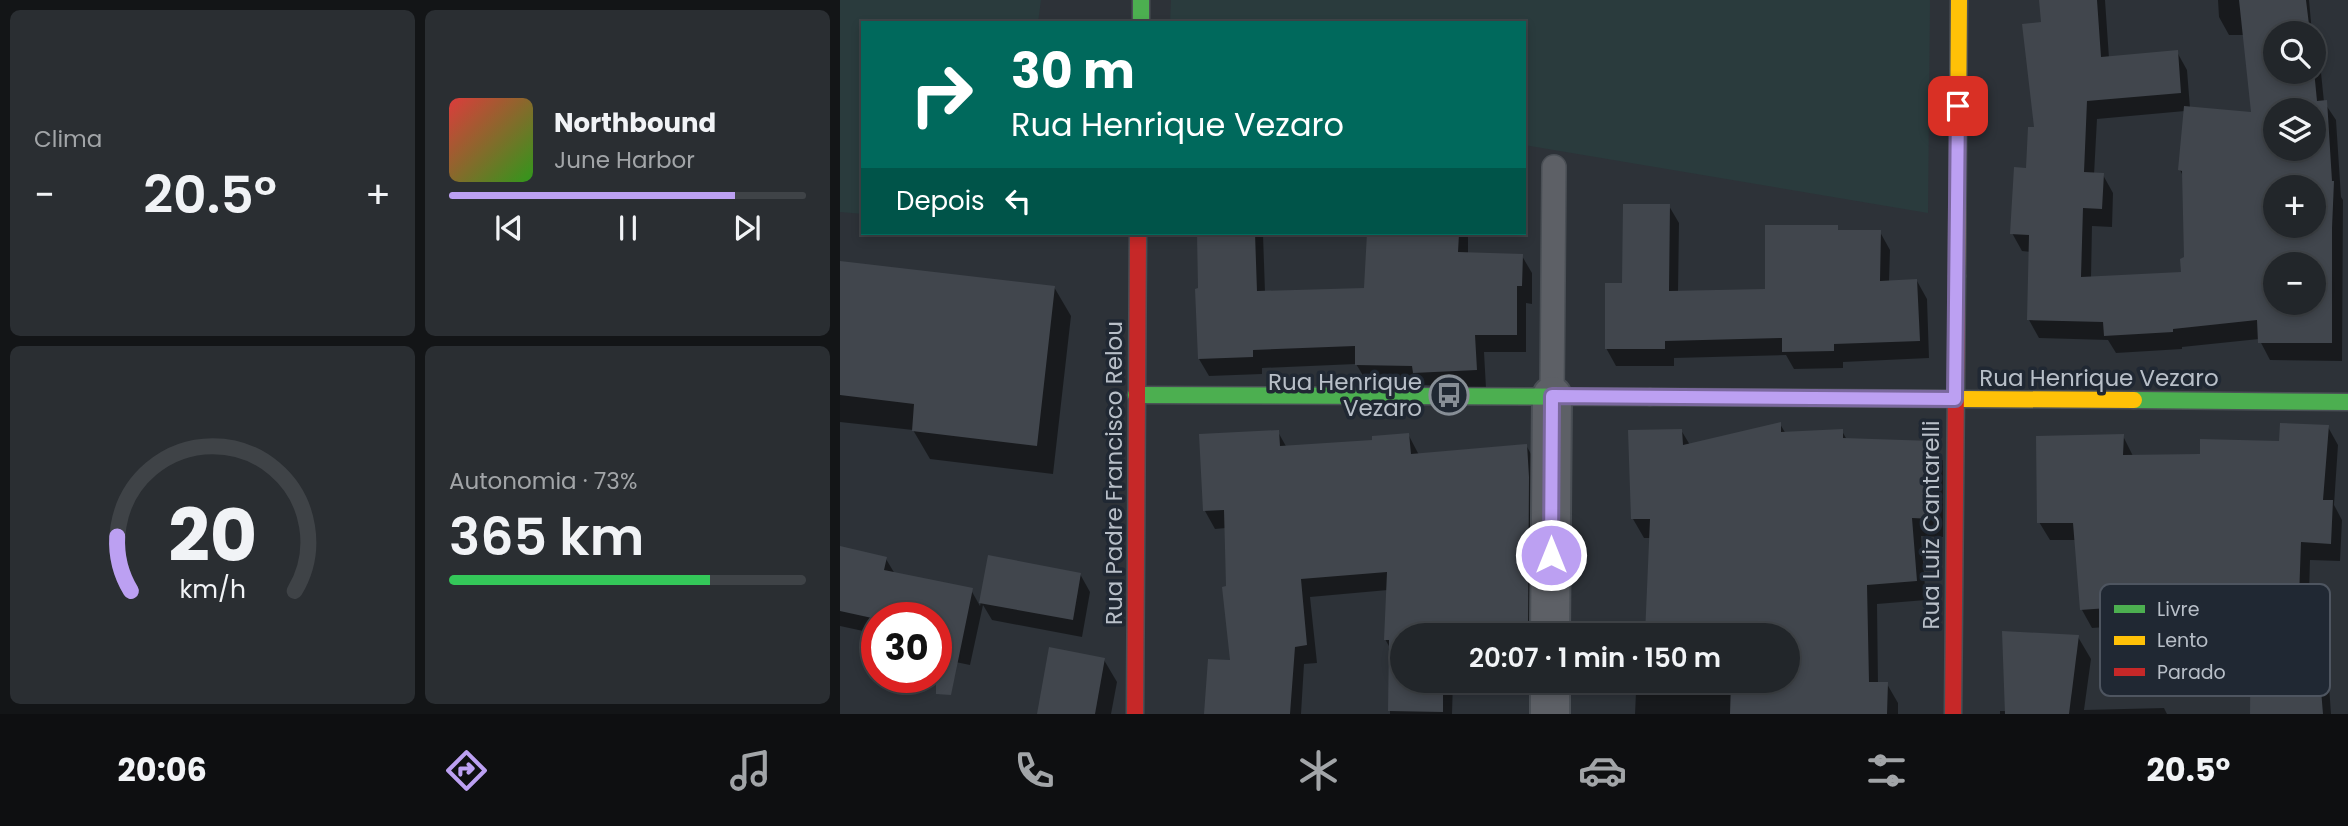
<!DOCTYPE html>
<html lang="pt">
<meta charset="utf-8">
<style>
:root{--surface:#22262a;--page:#2a2e32;--text:#f1f3f6;--muted:#a2a5a8;--line:#3f4347;--accent:#bca0f2}
body{margin:0;font-family:Poppins,sans-serif;background:var(--page);color:var(--text);height:100vh;display:flex;flex-direction:column;font-size:26px;white-space:nowrap}
*{box-sizing:border-box;margin:0}
p{font-size:23px;color:var(--muted)}
.icon{flex:none;width:38px;height:38px;fill:none;stroke:currentColor;stroke-width:2;stroke-linecap:round;stroke-linejoin:round}
.map{position:relative;flex:1;overflow:hidden}
.panel{display:flex;flex-direction:column;gap:10px;padding:10px;background:#131517;width:840px}
.panel>*{flex:none}
.top-card{position:absolute;left:21px;top:21px;width:665px;height:214px;border-radius:0px;box-shadow:0 4px 10px #0003,0 0 0 2px var(--line);background:#00695c;color:#fff;overflow:hidden}
.buttons{position:absolute;left:1423px;top:21px;display:grid;gap:14px}
.buttons a{display:grid;place-items:center;width:63px;height:63px;border-radius:50%;background:var(--surface);box-shadow:0 4px 10px #0003,0 0 0 2px var(--line);font-size:35px}
.speed{position:absolute;left:21px;top:602px;display:flex;gap:14px;font-size:35px;font-weight:700;text-align:center}
.speed>*{display:grid;place-content:center;width:91px;height:91px;border-radius:50%;background:var(--surface);box-shadow:0 4px 10px #0003,0 0 0 2px var(--line);line-height:1}
.speed .limit{border:10px solid #d22;background:#fff;color:#111}
.pin{position:absolute;display:grid;place-items:center;width:60px;height:60px;color:#fff;margin:-30px;border-radius:14px;box-shadow:0 4px 10px #0006}
.me{position:absolute;width:77px;margin:-38px;rotate:0deg;stroke-linejoin:round;filter:drop-shadow(0 0 5px #0008)}
.turn{display:flex;align-items:center;gap:24px;height:147px;padding:0 35px;font-size:32px}
.turn .icon{width:91px;height:91px;stroke-width:2.5}
.turn b{display:block;font-size:49px;line-height:60px}
.then{display:flex;align-items:center;height:66px;padding:0 35px;background:#0003;gap:14px;font-size:26px}
.big{font-size:52px;font-weight:600;line-height:1.1}
.panel .widget{flex:1;display:flex;flex-direction:column;justify-content:center;gap:10px;min-width:0;padding:0 24px;border-radius:10px;background:var(--page)}
.panel .dial{align-items:center;gap:0}
.dial svg{height:182px;overflow:visible;fill:none;stroke:var(--line);stroke-width:7;stroke-linecap:round;text-anchor:middle}
.dial text{fill:var(--text);stroke:none}
.song{display:flex;align-items:center;gap:21px}
.cover{width:84px;height:84px;border-radius:10px;background:linear-gradient(135deg,hsl(0 70% 55%),hsl(110 70% 35%))}
.played{height:7px;border-radius:4px;background:linear-gradient(90deg,var(--accent) 80%,var(--line) 80%)}
.keys{display:flex;justify-content:space-around;direction:ltr}
.heat{display:flex;justify-content:space-between;align-items:center;font-size:38px;direction:ltr}
.charge{height:10px;border-radius:5px;background:linear-gradient(90deg,#34c759 73%,var(--line) 0)}
.panel .tiles{flex:1;display:grid;gap:10px;grid-template-columns:repeat(2,1fr)}
.trip{position:absolute;left:550px;top:623px;width:410px;height:70px;border-radius:35px;background:var(--surface);box-shadow:0 4px 10px #0003,0 0 0 2px var(--line);font-weight:600;line-height:70px;text-align:center}
.menu{display:flex;height:112px;justify-content:space-around;align-items:center;background:#0e0f11;color:var(--muted)}
.menu .icon{width:49px;height:49px}
.menu .current{color:var(--accent)}
.menu b{font-size:32px;color:var(--text)}
main{display:flex;flex:1;min-height:0}
.map>svg:first-child{display:block}
.green{fill:#2a3b3d}
.shadow{fill:#0007;fill-rule:evenodd}
.building{fill:#41464d;fill-rule:evenodd}
.lines{fill:none;stroke-linecap:round;stroke-linejoin:round}
.lane-casing{stroke:#4a4f55;stroke-width:26}
.street-casing{stroke:#4a4f55;stroke-width:42}
.fast-casing{stroke:#4a4f55;stroke-width:19}
.slow-casing{stroke:#4a4f55;stroke-width:19}
.jam-casing{stroke:#4a4f55;stroke-width:19}
.lane{stroke:#5d6066;stroke-width:23}
.street{stroke:#5d6066;stroke-width:38}
.fast{stroke:#4caf50;stroke-width:16}
.slow{stroke:#ffc107;stroke-width:16}
.jam{stroke:#c62828;stroke-width:16}
.route-casing{stroke:#7a689d;stroke-width:18}
.route{stroke:#bca0f2;stroke-width:12}
.labels{text-anchor:middle;stroke-width:7;stroke-linejoin:round;paint-order:stroke}
.street-label{font-size:23px;fill:#b8bfc8;stroke:#202833}
.poi-label{font-size:23px;fill:#b8bfc8;stroke:#202833;text-anchor:end}
.key{fill:#202833;stroke:#4e5560;stroke-width:2}
.key-label{font-size:19px;fill:#b8bfc8}
</style>
<main>
<section class="panel">
<div class="tiles">
<div class="widget"><p>Clima</p>
<div class="heat"><a>−</a><b class="big">20.5°</b><a>+</a></div>
</div>
<div class="widget">
<div class="song"><i class="cover"></i><div><b>Northbound</b><p>June Harbor</p></div></div>
<div class="played"></div>
<div class="keys"><svg class="icon" aria-label="previous" viewBox="0 0 24 24"><path d="M18 5L8 12l10 7zM5 5v14"/></svg><svg class="icon" aria-label="pause" viewBox="0 0 24 24"><path d="M8 5v14M16 5v14"/></svg><svg class="icon" aria-label="next" viewBox="0 0 24 24"><path d="M6 5l10 7-10 7zM19 5v14"/></svg></div>
</div>
<div class="widget dial"><svg viewBox="0 0 100 80">
<path d="M14 69A42 42 0 1 1 86 69"/>
<path d="M14 69A42 42 0 0 1 8 45" stroke="#bca0f2"/>
<text x="50" y="56" font-size="32" font-weight="700">20</text>
<text x="50" y="72" font-size="11">km/h</text>
</svg></div>
<div class="widget"><p>Autonomia · 73%</p><b class="big">365 km</b><div class="charge"></div></div>
</div>
</section>
<div class="map">
<svg width="1508" height="714" viewBox="0 0 1508 714">
<rect width="100%" height="100%" fill="#2d3238"/>
<g class="green">
<polygon points="0,0 201,0 198,23 23,23 23,214 0,212"/>
<polygon points="331,0 1090,0 1088,213 684,145 684,23 330,23"/>
</g>
<g class="shadow">
<path d="M 1201,0 L 1265,0 L 1269,58 L 1337,52 L 1347,70 L 1350,108 L 1413,114 L 1404,35 L 1389,35 L 1379,17 L 1378,0 L 1469,0 L 1472,33 L 1435,33 L 1435,72 L 1474,72 L 1474,36 L 1478,43 L 1484,102 L 1496,120 L 1501,197 L 1503,200 L 1502,361 L 1430,360 L 1419,339 L 1342,347 L 1342,349 L 1276,353 L 1268,340 L 1199,338 L 1189,320 L 1191,252 L 1182,251 L 1172,233 L 1196,129 L 1202,23 ZM 1435,110 L 1474,110 L 1474,149 L 1435,149 ZM 1345,111 L 1340,170 L 1344,178 L 1345,258 L 1343,273 L 1251,278 L 1252,226 L 1272,227 L 1273,193 L 1263,175 L 1254,175 L 1257,119 ZM 1435,187 L 1474,187 L 1474,226 L 1435,226 ZM 1435,264 L 1474,264 L 1474,303 L 1435,303 Z"/>
<polygon points="829,206 839,223 838,293 927,290 997,227 999,232 1040,232 1050,250 1049,282 1077,281 1087,299 1089,358 1003,362 1003,368 954,369 946,355 834,358 834,366 776,366 766,348 784,285"/>
<polygon points="358,233 430,233 423,234 425,292 525,289 528,233 628,233 628,254 682,256 692,273 692,304 686,303 686,352 644,352 646,388 527,382 516,364 422,368 422,374 369,376 359,359"/>
<polygon points="0,263 214,287 231,316 213,474 90,459 73,430 0,422"/>
<polygon points="940,424 946,434 1002,431 1007,440 1092,443 1103,461 1103,537 1081,536 1086,600 1037,604 1038,684 1047,684 1058,703 1058,714 795,714 796,692 803,693 803,681 947,681 947,635 801,635 800,622 808,621 811,538 804,538 793,519 841,430 850,445"/>
<polygon points="1488,427 1498,445 1494,505 1502,520 1500,561 1470,560 1468,628 1480,628 1490,646 1489,685 1491,714 1412,714 1412,630 1308,624 1252,628 1242,610 1237,540 1210,540 1199,522 1283,436 1293,456 1361,456 1440,443"/>
<polygon points="438,432 447,448 534,441 568,434 579,455 686,445 696,463 698,635 562,635 562,681 613,681 612,714 550,714 550,648 545,639 548,590 470,597 477,663 464,664 461,714 366,714 392,662 386,528 375,529 365,511"/>
<polygon points="0,548 46,559 55,574 131,590 140,606 149,557 240,574 250,592 242,637 152,620 143,605 130,665 96,658 96,618 37,618 37,634 0,626"/>
<polygon points="1238,637 1251,659 1244,710 1324,708 1327,714 1160,714 1160,711 1166,711"/>
<polygon points="264,660 277,682 271,714 199,714"/>
</g>
<g class="building">
<path d="M 1199,0 L 1257,0 L 1261,57 L 1338,50 L 1341,93 L 1247,101 L 1244,172 L 1264,173 L 1262,209 L 1243,208 L 1241,277 L 1341,272 L 1340,259 L 1344,257 L 1342,171 L 1338,170 L 1344,106 L 1411,112 L 1399,0 L 1466,0 L 1470,33 L 1435,33 L 1435,72 L 1474,72 L 1474,70 L 1477,101 L 1487,100 L 1492,181 L 1494,181 L 1492,228 L 1492,343 L 1418,343 L 1417,320 L 1333,329 L 1333,332 L 1264,336 L 1263,322 L 1187,320 L 1189,235 L 1170,234 L 1174,167 L 1186,168 L 1188,127 L 1194,127 L 1182,24 L 1201,22 ZM 1435,110 L 1474,110 L 1474,149 L 1435,149 ZM 1435,187 L 1474,187 L 1474,226 L 1435,226 ZM 1435,264 L 1474,264 L 1474,303 L 1435,303 Z"/>
<polygon points="783,204 830,204 829,291 925,289 925,225 998,225 998,230 1041,230 1040,281 1077,279 1080,341 994,344 994,351 942,352 942,338 825,341 825,349 765,349 765,283 782,283"/>
<polygon points="357,233 415,233 417,291 524,288 527,233 619,234 618,252 683,254 682,286 677,286 677,335 635,335 637,370 573,373 572,366 515,365 515,346 413,350 413,357 358,359 355,289 358,288"/>
<polygon points="0,261 215,286 197,446 72,431 74,404 0,395"/>
<polygon points="941,422 941,432 1003,429 1003,438 1093,441 1093,519 1072,518 1077,581 1027,585 1029,682 1048,682 1047,714 890,714 891,681 947,681 947,635 805,635 810,519 791,519 788,430 842,429 843,445"/>
<polygon points="1440,423 1489,425 1483,500 1493,500 1491,544 1461,542 1458,626 1481,626 1479,665 1483,714 1410,714 1411,613 1296,606 1240,610 1233,523 1197,523 1196,436 1284,434 1283,455 1360,454 1360,439 1439,441"/>
<polygon points="439,430 440,446 532,440 532,436 569,433 571,454 687,444 689,477 688,635 562,635 562,681 603,681 603,712 548,711 549,640 544,640 547,572 461,579 467,645 455,647 450,714 364,714 368,659 390,660 382,587 386,586 384,510 363,511 359,434"/>
<polygon points="0,546 47,557 44,570 133,588 111,695 96,694 96,618 32,618 0,611"/>
<polygon points="148,555 241,573 233,620 139,603"/>
<polygon points="1162,631 1239,635 1229,714 1165,714"/>
<polygon points="209,647 265,658 255,714 197,714"/>
</g>
<g class="lines">
<g class="lane-casing">
<polyline id="lane" points="712,396 714,167"/>
</g>
<g class="street-casing">
<g id="street">
<polyline points="710,635 712,396"/>
<polyline points="710,714 710,681"/>
</g>
</g>
<g class="fast-casing">
<g id="fast">
<polyline points="301,0 301,23"/>
<polyline points="296,395 810,397"/>
<polyline points="1294,400 1508,402"/>
</g>
</g>
<g class="slow-casing">
<g id="slow">
<polyline points="1117,276 1119,0"/>
<polyline points="810,397 1294,400"/>
</g>
</g>
<g class="jam-casing">
<g id="jam">
<polyline points="295,714 298,233"/>
<polyline points="1113,714 1117,276"/>
</g>
</g>
<use href="#lane" class="lane"/>
<use href="#street" class="street"/>
<use href="#fast" class="fast"/>
<use href="#slow" class="slow"/>
<use href="#jam" class="jam"/>
</g>
<g class="lines">
<g class="route-casing">
<polyline id="route" points="711,555 712,396 1115,399 1118,106"/>
</g>
<use href="#route" class="route"/>
</g>
<defs>
<g id="bus-ring" transform="scale(2.0125)"><circle r="9.5" fill="#202833" stroke="#878e96" stroke-width="1.5"/><path d="M-5-6H5V4H4V6H2V4H-2V6H-4V4H-5ZM-3.5-4V0h7V-4ZM-3.5 1.2v1.5H-2V1.2ZM2 1.2v1.5H3.5V1.2Z" fill="#878e96"/></g>
</defs>
<g fill-rule="evenodd">
<use href="#bus-ring" x="609" y="395"/>
</g>
<g class="labels">
<g class="street-label">
<text x="1259" y="386">Rua Henrique Vezaro</text>
<text transform="translate(274 473) rotate(-90)" y="8">Rua Padre Francisco Relou</text>
<text transform="translate(1091 525) rotate(-90)" y="8">Rua Luiz Cantarelli</text>
</g>
<g class="poi-label">
<text x="582" y="390">Rua Henrique<tspan x="582" dy="26">Vezaro</tspan></text>
</g>
</g>
<rect x="1260" y="584" width="230" height="112" rx="10" class="key"/>
<rect x="1274" y="605" width="31" height="8" fill="#4caf50"/>
<rect x="1274" y="636" width="31" height="9" fill="#ffc107"/>
<rect x="1274" y="668" width="31" height="8" fill="#c62828"/>
<g class="key-label">
<text x="1317" y="616">Livre</text>
<text x="1317" y="647">Lento</text>
<text x="1317" y="679">Parado</text>
</g>
</svg>
<div class="buttons">
<a><svg class="icon" aria-label="search" viewBox="0 0 24 24"><circle cx="10" cy="10" r="6"/><path d="M15 15l6 6"/></svg></a>
<a><svg class="icon" aria-label="layers" viewBox="0 0 24 24"><path d="M12 4l9 5-9 5-9-5zM3 14l9 5 9-5"/></svg></a>
<a>+</a>
<a>−</a>
</div>
<div class="speed"><div class="limit">30</div></div>
<div class="pin" style="left:1118px;top:106px;background:#d93025"><svg class="icon" aria-label="arrive" viewBox="0 0 24 24"><path d="M6 21V4h12l-3 4 3 4H6"/></svg></div>
<svg class="me" style="left:711px;top:555px" viewBox="-20 -20 40 40"><circle r="17" fill="#bca0f2" stroke="#fff" stroke-width="3"/><path d="M0-11L8 9 0 5-8 9z" fill="#fff"/></svg>
<div class="trip">20:07 · 1 min · 150 m</div>
<div class="top-card">
<div class="turn"><svg class="icon" aria-label="right" viewBox="0 0 24 24"><path d="M7 20v-9h11M14 6l5 5-5 5"/></svg><div><b>30 m</b>Rua Henrique Vezaro</div></div>
<div class="then">Depois<svg class="icon" aria-label="left" viewBox="0 0 24 24"><path d="M17 20v-9H6M10 6l-5 5 5 5"/></svg></div>
</div>
</div>
</main>
<nav class="menu">
<b>20:06</b>
<svg class="icon current" aria-label="directions" viewBox="0 0 24 24"><path d="M12 3l9 9-9 9-9-9zM9 14v-3h6M13 9l2 2-2 2"/></svg>
<svg class="icon" aria-label="music" viewBox="0 0 24 24"><path d="M9 18V5l10-2v13"/><circle cx="6" cy="18" r="3"/><circle cx="16" cy="16" r="3"/></svg>
<svg class="icon" aria-label="phone" viewBox="0 0 24 24"><path d="M5 4h4l2 5-3 2q2 4 5 5l2-3 5 2v4C11 20 4 13 5 4z"/></svg>
<svg class="icon" aria-label="climate" viewBox="0 0 24 24"><path d="M12 3v18M4 7l16 10M4 17L20 7"/></svg>
<svg class="icon" aria-label="car" viewBox="0 0 24 24"><path d="M5 17H2v-5l4-1 3-4h7l3 4 3 1v5h-3M9 17h6M6 11h13"/><circle cx="7" cy="17" r="2"/><circle cx="17" cy="17" r="2"/></svg>
<svg class="icon" aria-label="filters" viewBox="0 0 24 24"><path d="M4 7h16M4 17h16"/><circle cx="9" cy="7" r="2"/><circle cx="15" cy="17" r="2"/></svg>
<b>20.5°</b>
</nav>
